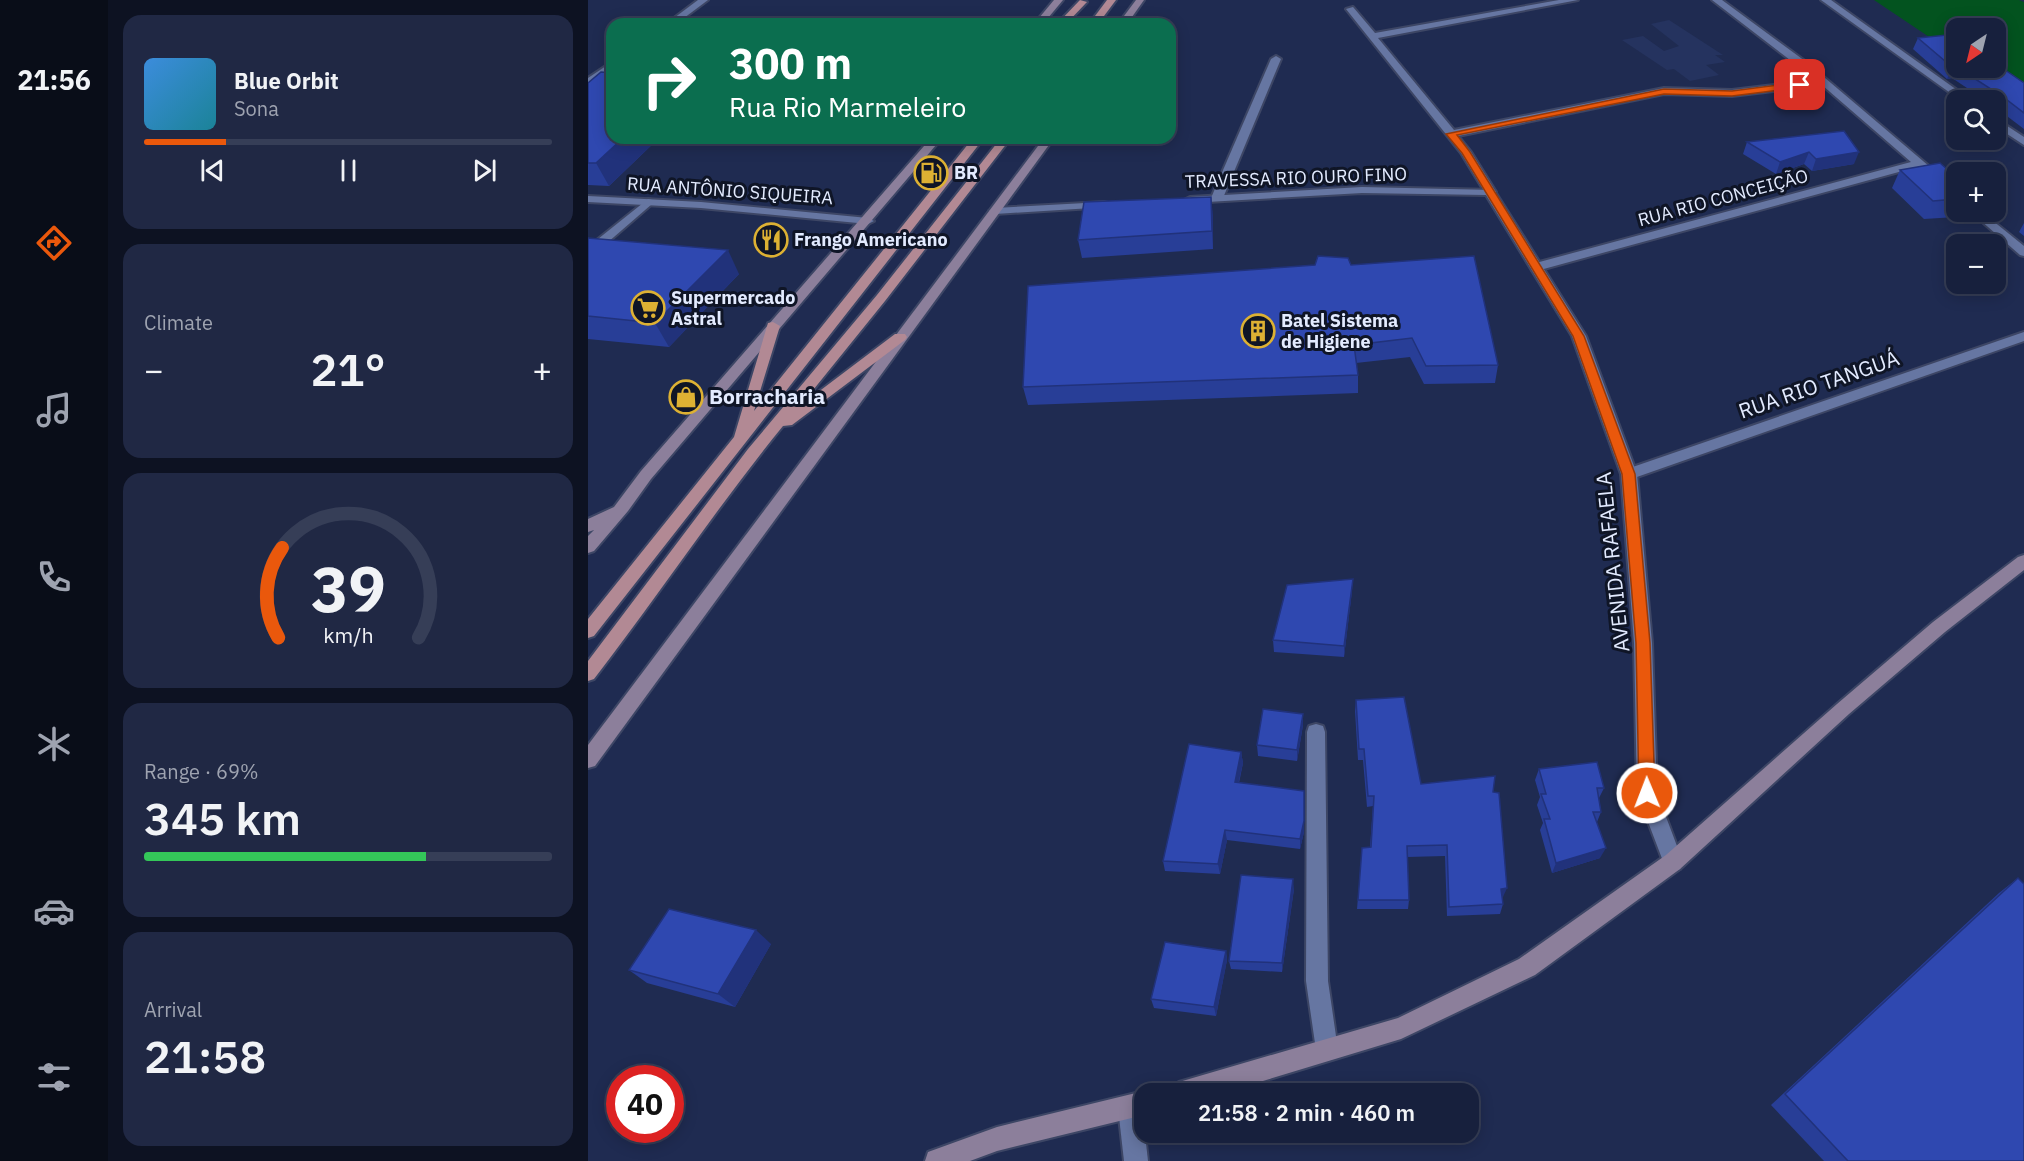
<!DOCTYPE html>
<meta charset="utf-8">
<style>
:root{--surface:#17203d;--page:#202844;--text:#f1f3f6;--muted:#9ea3b0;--line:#363e57;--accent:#ea580c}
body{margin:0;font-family:"IBM Plex Sans",sans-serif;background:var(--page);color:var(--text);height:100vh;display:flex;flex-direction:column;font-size:22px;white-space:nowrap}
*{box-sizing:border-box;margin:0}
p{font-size:20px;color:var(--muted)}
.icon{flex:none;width:33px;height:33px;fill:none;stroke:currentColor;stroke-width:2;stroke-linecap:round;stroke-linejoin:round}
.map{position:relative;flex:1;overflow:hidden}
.sheet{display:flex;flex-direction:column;gap:15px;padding:15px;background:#0d1222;width:480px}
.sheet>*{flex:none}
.top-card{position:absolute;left:18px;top:18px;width:570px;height:126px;border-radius:18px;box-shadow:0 3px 15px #0003,0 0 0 2px var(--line);background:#0b6e4f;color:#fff;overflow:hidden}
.needle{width:39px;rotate:215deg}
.controls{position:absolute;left:1358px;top:18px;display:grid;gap:12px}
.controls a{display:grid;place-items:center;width:60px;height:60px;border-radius:12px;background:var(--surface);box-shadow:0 3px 15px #0003,0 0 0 2px var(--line);font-size:30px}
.speed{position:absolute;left:18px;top:1065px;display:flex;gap:12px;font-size:30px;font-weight:700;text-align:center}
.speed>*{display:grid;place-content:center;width:78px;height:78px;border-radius:50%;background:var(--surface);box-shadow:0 3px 15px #0003,0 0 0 2px var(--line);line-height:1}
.speed .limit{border:9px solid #d22;background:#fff;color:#111}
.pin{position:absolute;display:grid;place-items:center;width:51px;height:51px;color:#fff;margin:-26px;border-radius:12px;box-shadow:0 3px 9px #0006}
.me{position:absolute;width:66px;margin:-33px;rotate:359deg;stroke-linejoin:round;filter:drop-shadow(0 0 4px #0008)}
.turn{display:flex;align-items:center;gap:21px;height:126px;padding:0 24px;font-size:27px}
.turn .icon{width:78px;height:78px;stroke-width:2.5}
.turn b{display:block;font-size:42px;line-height:51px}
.big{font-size:45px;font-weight:600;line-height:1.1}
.sheet .tile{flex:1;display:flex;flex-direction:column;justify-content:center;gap:9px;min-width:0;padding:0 21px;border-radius:18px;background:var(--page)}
.sheet .dial{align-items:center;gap:0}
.dial svg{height:156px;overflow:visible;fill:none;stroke:var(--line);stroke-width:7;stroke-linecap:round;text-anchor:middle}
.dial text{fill:var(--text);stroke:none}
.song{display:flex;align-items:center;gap:18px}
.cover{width:72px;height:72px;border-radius:9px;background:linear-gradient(135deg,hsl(210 70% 55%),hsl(190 70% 35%))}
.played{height:6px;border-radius:3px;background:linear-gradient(90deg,var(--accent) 20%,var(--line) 20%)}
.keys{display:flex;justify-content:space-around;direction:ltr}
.heat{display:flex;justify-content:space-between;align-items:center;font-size:33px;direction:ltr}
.charge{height:9px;border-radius:4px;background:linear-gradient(90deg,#34c759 69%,var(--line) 0)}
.trip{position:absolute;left:546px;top:1083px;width:345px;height:60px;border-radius:18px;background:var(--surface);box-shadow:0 3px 15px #0003,0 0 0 2px var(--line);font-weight:600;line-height:60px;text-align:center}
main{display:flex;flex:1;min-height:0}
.dock{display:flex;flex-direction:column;width:108px;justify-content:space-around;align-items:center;background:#090d18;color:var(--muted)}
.dock .icon{width:42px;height:42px}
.dock .selected{color:var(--accent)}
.dock b{font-size:27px;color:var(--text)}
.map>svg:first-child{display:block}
.built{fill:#25335f}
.green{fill:#03531f}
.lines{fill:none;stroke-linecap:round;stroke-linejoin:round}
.minor-casing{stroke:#3d4665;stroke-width:4}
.tertiary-casing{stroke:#3d4665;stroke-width:4}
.secondary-casing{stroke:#3d4665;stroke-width:4}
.primary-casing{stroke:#3d4665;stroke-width:4}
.minor{fill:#6676a2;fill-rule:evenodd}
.tertiary{fill:#6676a2;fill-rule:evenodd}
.secondary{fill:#8c7f9b;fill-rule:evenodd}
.primary{fill:#b28994;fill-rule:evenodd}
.wall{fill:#283e97}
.shaded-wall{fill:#21327b}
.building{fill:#2f48b0;stroke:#21327b;stroke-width:1.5}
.route{fill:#ea580c;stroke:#983908;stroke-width:1.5}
.labels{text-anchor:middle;stroke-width:6;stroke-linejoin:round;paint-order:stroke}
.far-poi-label{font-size:18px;font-weight:bold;fill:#e3ebff;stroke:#0f1526;text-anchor:start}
.far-street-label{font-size:18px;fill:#e3ebff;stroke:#0f1526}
.street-label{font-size:21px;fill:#e3ebff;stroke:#0f1526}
.poi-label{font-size:21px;font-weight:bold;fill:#e3ebff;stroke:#0f1526;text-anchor:start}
</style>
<main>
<nav class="dock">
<b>21:56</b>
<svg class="icon selected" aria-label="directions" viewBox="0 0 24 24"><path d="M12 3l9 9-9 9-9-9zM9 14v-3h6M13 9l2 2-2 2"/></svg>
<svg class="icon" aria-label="music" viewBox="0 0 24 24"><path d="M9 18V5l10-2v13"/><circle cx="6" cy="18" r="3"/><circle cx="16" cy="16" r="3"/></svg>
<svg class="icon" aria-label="phone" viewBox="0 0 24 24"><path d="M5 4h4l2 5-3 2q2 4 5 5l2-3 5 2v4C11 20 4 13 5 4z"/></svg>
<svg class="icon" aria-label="climate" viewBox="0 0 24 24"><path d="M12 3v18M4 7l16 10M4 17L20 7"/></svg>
<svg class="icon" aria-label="car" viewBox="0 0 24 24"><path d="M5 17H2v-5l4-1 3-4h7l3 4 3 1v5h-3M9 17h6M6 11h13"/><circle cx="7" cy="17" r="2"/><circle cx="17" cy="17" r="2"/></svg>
<svg class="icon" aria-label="filters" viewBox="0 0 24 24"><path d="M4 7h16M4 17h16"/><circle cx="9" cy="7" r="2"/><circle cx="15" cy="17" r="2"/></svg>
</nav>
<section class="sheet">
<div class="tile">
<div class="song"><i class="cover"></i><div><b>Blue Orbit</b><p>Sona</p></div></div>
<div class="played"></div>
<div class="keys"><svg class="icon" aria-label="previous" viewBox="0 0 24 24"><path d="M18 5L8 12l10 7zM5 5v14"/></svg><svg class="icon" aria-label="pause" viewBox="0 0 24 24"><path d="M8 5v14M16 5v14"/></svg><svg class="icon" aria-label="next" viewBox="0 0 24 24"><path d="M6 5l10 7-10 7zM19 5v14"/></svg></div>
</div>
<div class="tile"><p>Climate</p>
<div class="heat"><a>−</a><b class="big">21°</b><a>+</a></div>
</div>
<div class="tile dial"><svg viewBox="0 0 100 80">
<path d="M14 69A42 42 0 1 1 86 69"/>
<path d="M14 69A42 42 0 0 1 16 23" stroke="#ea580c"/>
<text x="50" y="56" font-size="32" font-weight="700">39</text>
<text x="50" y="72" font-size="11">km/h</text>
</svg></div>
<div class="tile"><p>Range · 69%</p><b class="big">345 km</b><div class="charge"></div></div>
<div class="tile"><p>Arrival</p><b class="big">21:58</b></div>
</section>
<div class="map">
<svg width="1436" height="1161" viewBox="0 0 1436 1161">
<rect width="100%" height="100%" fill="#1f2b51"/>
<polygon class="built" points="1081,20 1135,55 1127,55 1137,62 1118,65 1131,75 1102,81 1086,69 1079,70 1034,40 1055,36 1076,51 1091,46 1063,24"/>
<polygon class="green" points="1286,0 1431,0 1436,2 1436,98 1407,68 1407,28 1368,28 1368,55"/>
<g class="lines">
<g class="minor-casing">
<g id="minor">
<polygon points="110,0 120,0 88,24 78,24"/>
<polygon points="971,0 990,0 790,38 866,130 1076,88 1144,90 1228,80 1124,0 1134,0 1217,61 1368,189 1368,198 1329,167 952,270 944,270 944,264 1323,162 1234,85 1144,96 1076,94 870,136 883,152 908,192 902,195 898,194 873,153 758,9 765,7 787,33"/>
<polygon points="1233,0 1243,0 1383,100 1372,100"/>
<polygon points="688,56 693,59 635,198 633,200 625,200 623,198 683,59"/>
<polygon points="24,62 24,69 0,85 0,78"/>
<polygon points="1407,118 1436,137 1436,145 1407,126"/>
<polygon points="60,199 64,200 64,204 4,256 0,257 0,247"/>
<polygon points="1383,212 1394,212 1436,246 1436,256 1432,255"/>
<polygon points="1436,332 1436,341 1046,478 1036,478 1033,474 1036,470"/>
<polygon points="728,724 735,726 737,732 740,981 750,1050 747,1058 739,1061 731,1058 728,1050 718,981 719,732 721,726"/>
</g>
</g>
<g class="tertiary-casing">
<g id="tertiary">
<polygon points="774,187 906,190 998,336 1049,474 1064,643 1069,793 1095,862 1092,869 1085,872 1078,869 1049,793 1046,643 1033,474 984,336 898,195 774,193 602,203 596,200 602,197"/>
<polygon points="0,196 113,202 280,218 286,221 280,224 113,208 0,202"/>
<polygon points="516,202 520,203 520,207 407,214 401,211 407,208"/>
<polygon points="542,1096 550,1100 554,1108 560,1161 536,1161 530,1108 534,1100"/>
</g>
</g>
<g class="secondary-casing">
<g id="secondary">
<polygon points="466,0 475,0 455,24 446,24"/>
<polygon points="548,0 556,0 539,24 530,24"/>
<polygon points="343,138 354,138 63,479 40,511 6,551 0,553 0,536 6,530 0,532 0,519 26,507 53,471"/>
<polygon points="456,138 466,138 7,766 0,768 0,745"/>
<polygon points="1436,555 1436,570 1357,632 1261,714 1092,869 947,975 813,1039 632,1094 579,1094 583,1086 591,1082 810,1018 931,959 1078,855 1249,704 1345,622 1430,557"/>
<polygon points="556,1091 562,1094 556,1094 556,1115 409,1151 382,1161 337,1161 340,1152 409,1127"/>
</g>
</g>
<g class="primary-casing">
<g id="primary">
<polygon points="492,0 499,2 478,24 469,24"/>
<polygon points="519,0 528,0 510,24 501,24"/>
<polygon points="385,138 396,138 6,636 0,638 0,619 146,437 180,323 185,322 192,326 166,411"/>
<path d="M 413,138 L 423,138 L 297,301 L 213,405 L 307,334 L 317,334 L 319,337 L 317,340 L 204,425 L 195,426 C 129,507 70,596 6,679 L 0,681 L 0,661 L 160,449 L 289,295 Z"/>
</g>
</g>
<use href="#minor" class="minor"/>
<use href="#tertiary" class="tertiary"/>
<use href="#secondary" class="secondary"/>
<use href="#primary" class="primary"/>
</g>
<g class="wall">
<polygon points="1330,38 1368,68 1407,68 1436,83 1436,129 1407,107 1407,100 1397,100 1364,78 1359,79 1325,49"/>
<polygon points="0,83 24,138 71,138 21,186 0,185"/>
<polygon points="1256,131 1266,164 1224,171 1216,164 1188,174 1155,154 1159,142"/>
<polygon points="1312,170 1368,177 1368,212 1386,212 1384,216 1336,219 1304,188"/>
<polygon points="625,215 625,249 494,258 490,240"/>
<polygon points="1436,223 1436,236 1431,232"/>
<polygon points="0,238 151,274 81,347 0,339"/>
<polygon points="763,265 910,365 907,383 836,384 822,357 768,363 770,375 770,393 440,405 435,387"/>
<polygon points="764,591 756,657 686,652 685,640"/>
<polygon points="768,700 833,784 905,792 915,897 914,898 915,904 912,914 859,916 857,856 819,857 821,900 820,909 769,909 774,848 782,847 785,806 779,807 775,760 770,760 767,711"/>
<polygon points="715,714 715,725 709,761 670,756 669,745"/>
<polygon points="653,752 655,763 651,783 716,791 716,832 712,849 639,840 632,874 577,871 575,861"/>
<polygon points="951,769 1016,788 1011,798 1013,812 1009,822 1012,858 964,873 952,830 955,823 949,805 952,797 947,780"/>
<polygon points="1430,878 1436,1161 1236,1161 1183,1105 1411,893"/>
<polygon points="706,889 694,972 643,969 641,961"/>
<polygon points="183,944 147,1007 59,983 41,970"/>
<polygon points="638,951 639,960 628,1016 566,1008 563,999"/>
</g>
<g class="shaded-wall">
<polygon points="1364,67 1369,68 1364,78 1359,79"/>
<polygon points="35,138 71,138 21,186 8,163"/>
<polygon points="1221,152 1216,164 1188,174 1192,162"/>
<polygon points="1271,152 1266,164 1224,171 1228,159"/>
<polygon points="623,197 625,215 625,249 624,231"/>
<polygon points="140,250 151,274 81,347 67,323"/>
<polygon points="765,579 764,591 756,657 756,646"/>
<polygon points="715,714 715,725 709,761 709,750"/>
<polygon points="653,752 655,763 648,793 647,782"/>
<polygon points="716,821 716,832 712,849 712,839"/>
<polygon points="637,830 639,840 632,874 630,864"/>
<polygon points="1018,848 1012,858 964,873 968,863"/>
<polygon points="705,879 706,889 694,972 694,963"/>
<polygon points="919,888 915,897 910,899 913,889"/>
<polygon points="168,930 183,944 147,1007 130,994"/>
<polygon points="638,951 639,960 628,1016 626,1007"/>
</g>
<g class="building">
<polygon points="1359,35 1368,41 1368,67 1364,67 1330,38"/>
<polygon points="1407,63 1436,83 1436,113 1414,96 1370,68 1407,68"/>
<polygon points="13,72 24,73 24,138 35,138 8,163 0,163 0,83"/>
<polygon points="1256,131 1271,152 1228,159 1221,152 1192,162 1159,142"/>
<polygon points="1352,163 1368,177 1368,199 1345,201 1312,170"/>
<polygon points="623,197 624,231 490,240 496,202"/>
<polygon points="0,238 140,250 67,323 0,316"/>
<polygon points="730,256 760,258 763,265 886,256 910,365 838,366 824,338 766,345 770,375 435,387 440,286 727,265"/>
<polygon points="765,579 756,646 685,640 699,585"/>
<polygon points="816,697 833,784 907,776 905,792 911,793 919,888 913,889 915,904 861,907 859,845 819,846 821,900 770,900 774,848 783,847 786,796 780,796 776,749 771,749 768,700"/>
<polygon points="675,709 715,714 709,750 669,745"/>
<polygon points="601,744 653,752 647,782 716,791 716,821 712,839 637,830 630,864 575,861"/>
<polygon points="1009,762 1016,788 1009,788 1013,812 1005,812 1018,848 968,863 956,819 962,819 953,794 958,794 951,769"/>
<polygon points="653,875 705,879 694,963 641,961"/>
<polygon points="1430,878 1436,884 1436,1161 1260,1161 1197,1094"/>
<polygon points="81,909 168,930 130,994 41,970"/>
<polygon points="577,942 638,951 626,1007 563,999"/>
</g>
<polygon class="route" points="1212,82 1215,83 1215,87 1144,96 1076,94 869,135 882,152 996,336 1047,474 1062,643 1067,793 1064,798 1059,801 1053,798 1051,793 1048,643 1034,474 985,336 874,153 858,134 1076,89 1144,91"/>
<defs>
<g id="fuel-ring" transform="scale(1.725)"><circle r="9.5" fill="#0f1526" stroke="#ddb133" stroke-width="1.5"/><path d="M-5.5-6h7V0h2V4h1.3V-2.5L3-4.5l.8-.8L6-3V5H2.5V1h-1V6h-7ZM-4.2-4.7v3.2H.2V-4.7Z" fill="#ddb133"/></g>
<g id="restaurant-ring" transform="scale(1.725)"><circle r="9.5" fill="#0f1526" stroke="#ddb133" stroke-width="1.5"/><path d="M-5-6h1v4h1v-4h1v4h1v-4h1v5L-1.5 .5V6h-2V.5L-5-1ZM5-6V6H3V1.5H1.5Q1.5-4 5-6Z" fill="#ddb133"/></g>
<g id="supermarket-ring" transform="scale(1.725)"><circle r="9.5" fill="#0f1526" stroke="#ddb133" stroke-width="1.5"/><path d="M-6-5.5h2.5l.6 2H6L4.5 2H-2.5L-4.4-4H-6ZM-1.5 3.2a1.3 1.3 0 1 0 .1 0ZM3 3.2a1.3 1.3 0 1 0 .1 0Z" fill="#ddb133"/></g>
<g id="building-ring" transform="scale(1.725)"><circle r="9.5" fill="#0f1526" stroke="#ddb133" stroke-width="1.5"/><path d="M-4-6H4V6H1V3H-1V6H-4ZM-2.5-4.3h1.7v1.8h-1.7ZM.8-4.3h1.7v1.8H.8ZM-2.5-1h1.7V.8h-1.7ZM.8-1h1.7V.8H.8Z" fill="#ddb133"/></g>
<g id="shop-ring" transform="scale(1.725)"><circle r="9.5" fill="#0f1526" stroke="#ddb133" stroke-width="1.5"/><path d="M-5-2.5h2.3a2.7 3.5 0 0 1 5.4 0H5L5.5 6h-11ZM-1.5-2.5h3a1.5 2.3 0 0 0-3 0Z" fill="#ddb133"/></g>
</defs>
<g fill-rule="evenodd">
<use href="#fuel-ring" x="343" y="173"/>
<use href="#restaurant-ring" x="183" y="240"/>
<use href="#supermarket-ring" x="60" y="308"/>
<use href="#building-ring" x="670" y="331"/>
<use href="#shop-ring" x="98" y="397"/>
</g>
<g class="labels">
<g class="far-poi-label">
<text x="366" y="179">BR</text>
<text x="206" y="246">Frango Americano</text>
<text x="83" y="304">Supermercado<tspan x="83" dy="21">Astral</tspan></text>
<text x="693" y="327">Batel Sistema<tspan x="693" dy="21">de Higiene</tspan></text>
</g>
<g class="far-street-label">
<text transform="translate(708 178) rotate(-2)" y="6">TRAVESSA RIO OURO FINO</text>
<text transform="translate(142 191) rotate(4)" y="6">RUA ANTÔNIO SIQUEIRA</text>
<text transform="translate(1135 198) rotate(-15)" y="6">RUA RIO CONCEIÇÃO</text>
</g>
<g class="street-label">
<text transform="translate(1231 385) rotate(-19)" y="7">RUA RIO TANGUÁ</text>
<text transform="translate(1025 562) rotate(-96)" y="7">AVENIDA RAFAELA</text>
</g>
<g class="poi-label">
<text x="121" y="404">Borracharia</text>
</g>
</g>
</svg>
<div class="controls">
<a><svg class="needle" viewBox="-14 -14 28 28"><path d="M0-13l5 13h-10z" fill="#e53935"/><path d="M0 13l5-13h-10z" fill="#9ea3b0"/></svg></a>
<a><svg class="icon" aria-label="search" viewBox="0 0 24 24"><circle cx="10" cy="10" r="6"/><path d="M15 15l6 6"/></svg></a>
<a>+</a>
<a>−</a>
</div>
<div class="speed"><div class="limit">40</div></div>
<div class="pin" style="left:1212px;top:85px;background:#d93025"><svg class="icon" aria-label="arrive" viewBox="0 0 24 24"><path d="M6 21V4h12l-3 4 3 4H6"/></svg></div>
<svg class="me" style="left:1059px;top:793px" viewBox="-20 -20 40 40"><circle r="17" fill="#ea580c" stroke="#fff" stroke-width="3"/><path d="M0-11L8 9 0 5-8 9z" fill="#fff"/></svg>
<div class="trip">21:58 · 2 min · 460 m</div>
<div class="top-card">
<div class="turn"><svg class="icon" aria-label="right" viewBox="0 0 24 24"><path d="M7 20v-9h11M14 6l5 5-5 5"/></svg><div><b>300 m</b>Rua Rio Marmeleiro</div></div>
</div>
</div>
</main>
